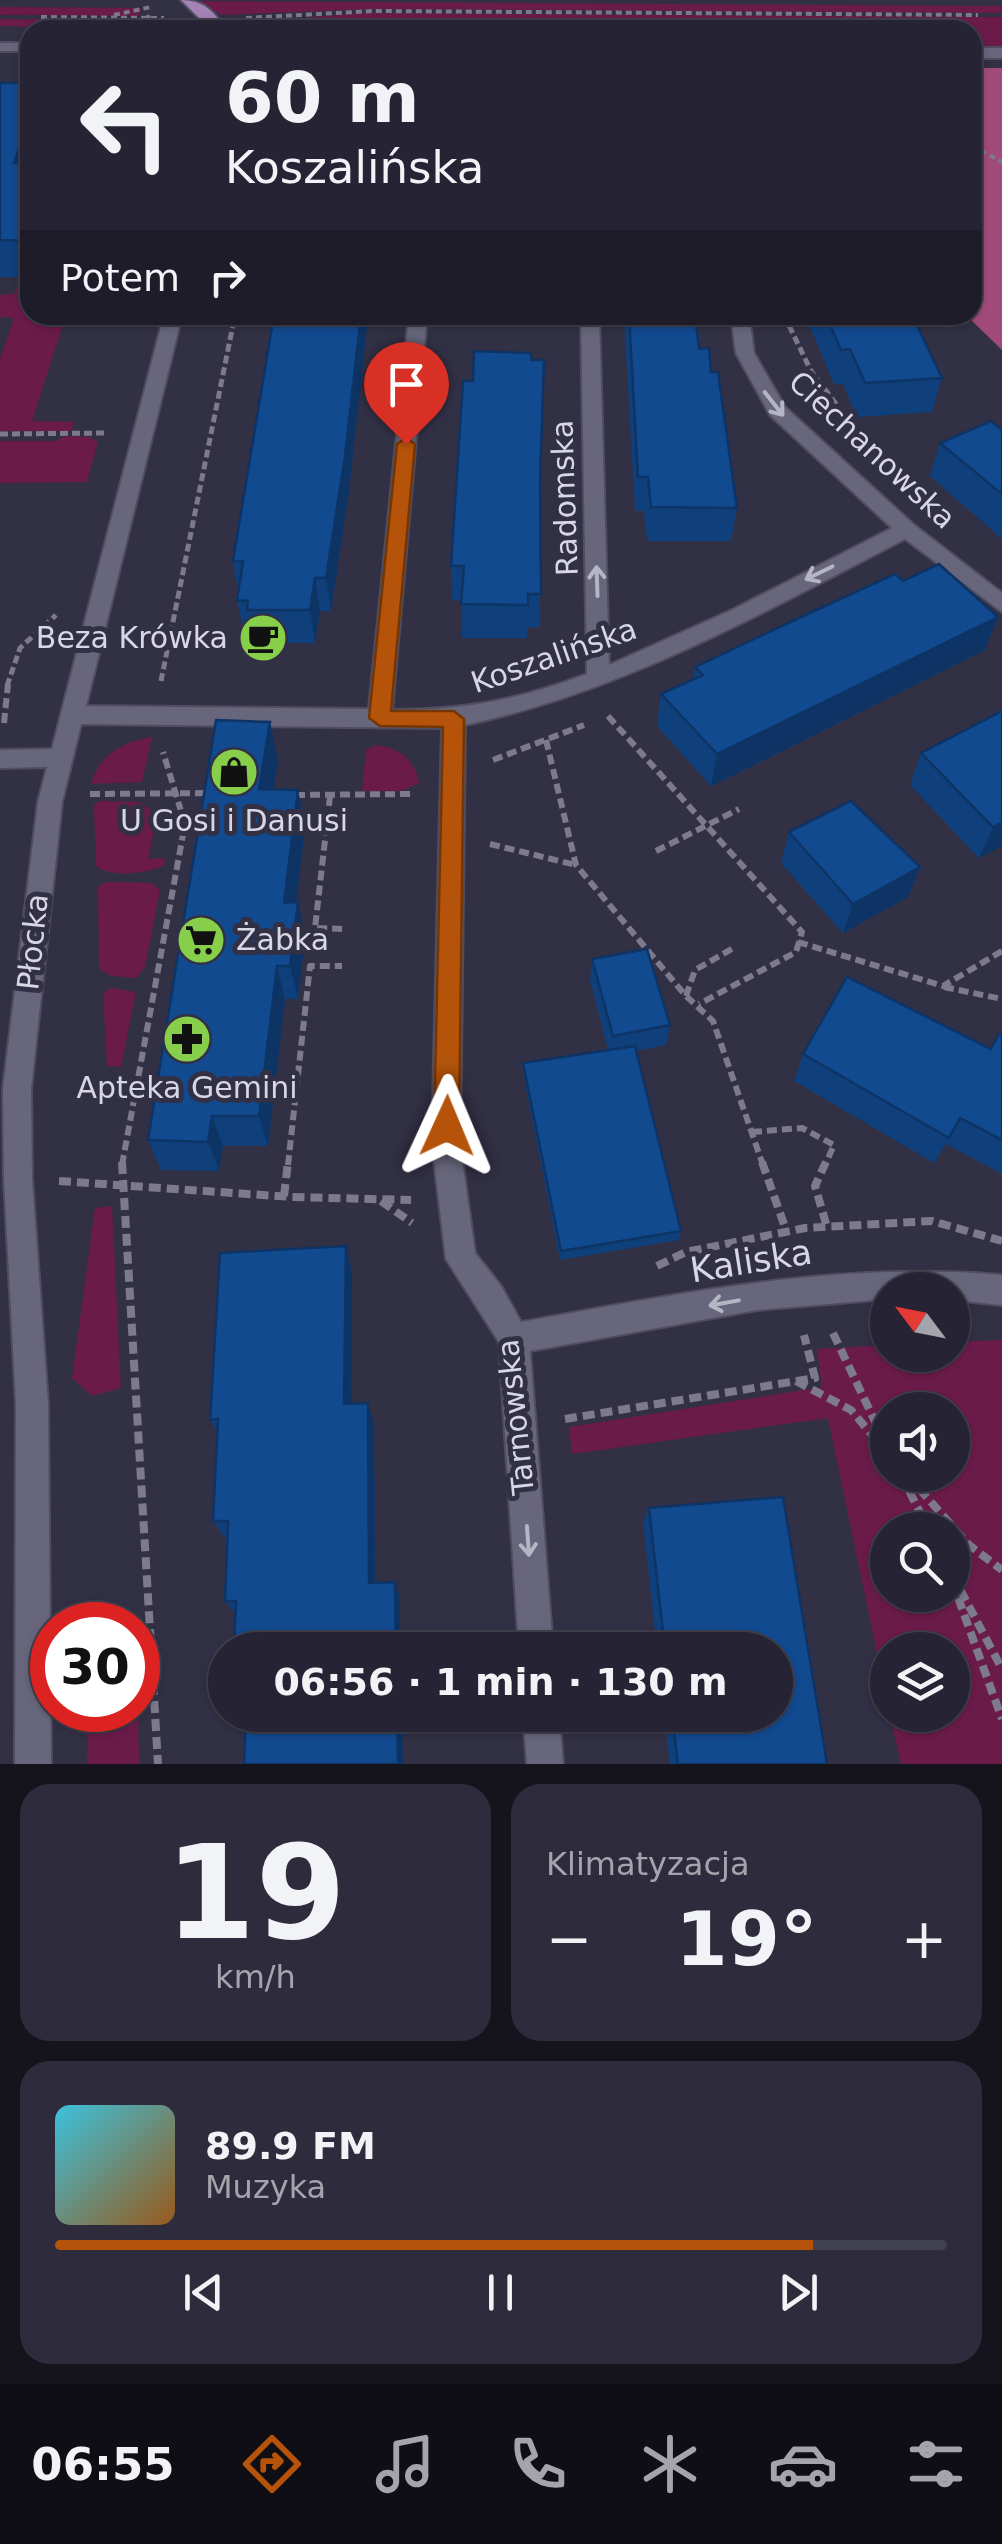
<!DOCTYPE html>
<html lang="pl">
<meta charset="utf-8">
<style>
:root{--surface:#262434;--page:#2e2c3c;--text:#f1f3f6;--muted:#a4a4ac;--line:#42414f;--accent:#b45309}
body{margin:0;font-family:"DejaVu Sans",sans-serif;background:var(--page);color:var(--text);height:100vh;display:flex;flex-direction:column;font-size:38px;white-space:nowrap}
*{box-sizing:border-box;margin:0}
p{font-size:32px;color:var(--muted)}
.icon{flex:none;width:55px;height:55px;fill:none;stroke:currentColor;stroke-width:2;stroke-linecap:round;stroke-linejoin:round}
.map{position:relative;height:1764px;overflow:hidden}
.side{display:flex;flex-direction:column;gap:20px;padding:20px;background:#15141d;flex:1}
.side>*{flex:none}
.hud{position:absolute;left:20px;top:20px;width:962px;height:305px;border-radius:30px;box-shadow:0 2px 8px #0004,0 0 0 2px var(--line);background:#262434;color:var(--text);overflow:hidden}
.needle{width:65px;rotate:302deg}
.tools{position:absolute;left:870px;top:1272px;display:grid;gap:20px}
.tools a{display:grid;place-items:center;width:100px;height:100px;border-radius:50%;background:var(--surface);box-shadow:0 2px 8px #0004,0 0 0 2px var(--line);font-size:50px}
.speed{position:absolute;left:30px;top:1602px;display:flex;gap:20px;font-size:50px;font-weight:700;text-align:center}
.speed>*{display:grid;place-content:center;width:130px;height:130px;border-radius:50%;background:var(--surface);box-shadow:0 2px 8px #0004,0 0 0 2px var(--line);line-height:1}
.speed .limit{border:15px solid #d22;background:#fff;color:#111}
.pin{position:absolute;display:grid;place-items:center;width:85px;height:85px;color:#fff;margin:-102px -42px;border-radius:50% 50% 50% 0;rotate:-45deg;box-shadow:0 0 10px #0007}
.pin .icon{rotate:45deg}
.me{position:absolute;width:110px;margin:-55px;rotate:1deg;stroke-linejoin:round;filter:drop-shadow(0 0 8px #0008)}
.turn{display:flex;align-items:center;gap:35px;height:210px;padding:0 40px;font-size:45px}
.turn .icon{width:130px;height:130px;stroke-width:2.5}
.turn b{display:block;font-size:70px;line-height:85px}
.then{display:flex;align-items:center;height:95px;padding:0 40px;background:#0003;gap:20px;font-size:38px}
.big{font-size:75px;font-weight:700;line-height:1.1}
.side .tile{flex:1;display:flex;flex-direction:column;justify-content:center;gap:15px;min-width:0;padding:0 35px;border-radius:30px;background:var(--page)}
.side .dial{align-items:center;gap:0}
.dial b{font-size:130px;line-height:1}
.song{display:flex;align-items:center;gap:30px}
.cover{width:120px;height:120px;border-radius:15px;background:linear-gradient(135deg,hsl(190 70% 55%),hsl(30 70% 35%))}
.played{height:10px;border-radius:5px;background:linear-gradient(90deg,var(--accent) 85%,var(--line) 85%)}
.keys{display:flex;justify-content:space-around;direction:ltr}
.heat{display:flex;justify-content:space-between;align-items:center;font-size:55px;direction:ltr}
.side .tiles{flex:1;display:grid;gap:20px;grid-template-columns:1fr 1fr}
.tile:last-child{grid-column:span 2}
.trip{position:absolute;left:208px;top:1632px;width:585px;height:100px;border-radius:50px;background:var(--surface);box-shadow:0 2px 8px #0004,0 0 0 2px var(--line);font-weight:700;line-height:100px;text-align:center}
.tab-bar{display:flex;height:160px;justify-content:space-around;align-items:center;background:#0f0e15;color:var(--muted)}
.tab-bar .icon{width:70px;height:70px}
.tab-bar .active{color:var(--accent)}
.tab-bar b{font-size:45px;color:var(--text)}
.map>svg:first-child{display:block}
.green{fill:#6b1b4a;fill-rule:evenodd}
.forest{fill:#a24b7a}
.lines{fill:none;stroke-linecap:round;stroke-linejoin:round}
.minor-casing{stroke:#4f4d5f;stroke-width:4}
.major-casing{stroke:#4f4d5f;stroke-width:4}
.path-far3{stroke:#7c7a8c;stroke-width:4;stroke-dasharray:6 4;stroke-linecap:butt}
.path-far2{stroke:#7c7a8c;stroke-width:5;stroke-dasharray:8 4;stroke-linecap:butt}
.path-far1{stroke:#7c7a8c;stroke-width:6;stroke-dasharray:10 5;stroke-linecap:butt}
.path{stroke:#7c7a8c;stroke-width:8;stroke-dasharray:12 6;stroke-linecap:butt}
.minor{fill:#67667c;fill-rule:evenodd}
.major{fill:#a283b4;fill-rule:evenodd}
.wall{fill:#0f407c}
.shaded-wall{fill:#0d3465}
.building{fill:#124a90;stroke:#0d3465;stroke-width:2.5}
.oneway{stroke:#b6b5c6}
.route{fill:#b45309;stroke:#753606;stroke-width:2.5}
.labels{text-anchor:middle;stroke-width:10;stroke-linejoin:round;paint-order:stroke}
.street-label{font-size:30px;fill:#d8d7e5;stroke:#323045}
.poi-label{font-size:30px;fill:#d8d7e5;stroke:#323045}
.near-street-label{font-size:35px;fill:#d8d7e5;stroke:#323045}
</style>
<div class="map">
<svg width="1002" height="1764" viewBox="0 0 1002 1764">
<rect width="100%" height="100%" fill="#323045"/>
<g class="green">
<polygon points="193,1 1002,6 1002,13 374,9 223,15"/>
<polygon points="0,7 142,8 139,16 0,15"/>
<polygon points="362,13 1002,17 1002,46 973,46 972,30 232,30 230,24"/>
<polygon points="0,19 138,20 134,30 0,26"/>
<polygon points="30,249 30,315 66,315 32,421 74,422 71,431 0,431 0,358 14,318 0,317 0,295 14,294"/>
<polygon points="66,436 90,437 98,442 87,482 0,483 0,441 55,441"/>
<path d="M 152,737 L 142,782 L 91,784 C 99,754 123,742 152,737 Z"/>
<path d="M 377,745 C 401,749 414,759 419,783 L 402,791 L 362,791 L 366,750 Z"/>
<path d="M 99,801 L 140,802 L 169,824 L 155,826 L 148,858 L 165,859 L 164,865 C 148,874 111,878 96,866 L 94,805 Z"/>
<polygon points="106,882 151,883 160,890 145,967 136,978 111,976 99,969 98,887"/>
<polygon points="111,988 136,992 121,1067 107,1066 103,993"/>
<polygon points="112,1206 121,1388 92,1396 72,1378 95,1208"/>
<path d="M 1002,1340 L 1002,1764 L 901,1764 L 890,1715 L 952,1715 L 952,1650 L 888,1650 L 887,1701 L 828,1418 L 572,1454 L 569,1427 L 822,1387 L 817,1349 L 887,1345 L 888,1355 L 952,1355 L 953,1342 ZM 888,1410 L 952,1410 L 952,1475 L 888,1475 ZM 888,1530 L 952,1530 L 952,1595 L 888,1595 Z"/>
<polygon points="138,1708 139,1764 87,1764 88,1710"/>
</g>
<polygon class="forest" points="973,68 1002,68 1002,350 966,315 972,315"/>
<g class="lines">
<g class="minor-casing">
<g id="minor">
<rect x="0" y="43" width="30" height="8"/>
<rect x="972" y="48" width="30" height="10"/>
<path d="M 164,315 L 182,315 L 86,706 L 369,709 L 409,315 L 427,315 L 392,710 C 466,710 517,700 587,674 L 581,315 L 599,315 L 609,665 L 734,609 L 892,528 L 770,415 L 736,353 L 731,315 L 749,315 L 754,353 L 785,407 L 913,524 L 1002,593 L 1002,612 L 905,539 C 762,613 624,691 465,725 L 460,1144 L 475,1253 L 501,1286 L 521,1322 C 682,1293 838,1261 1002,1275 L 1002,1305 L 952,1300 L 952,1290 L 888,1290 L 888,1299 L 757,1310 L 530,1351 L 553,1650 L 519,1650 L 499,1342 L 446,1259 L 432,1144 L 442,728 L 81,724 L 62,802 L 31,1089 L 32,1179 L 48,1404 L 51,1764 L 15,1764 L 16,1404 L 4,1179 L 3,1089 L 38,802 L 47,767 L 0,768 L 0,750 L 52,749 Z"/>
<polygon points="523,1715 559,1715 563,1764 527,1764"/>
</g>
</g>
<g class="major-casing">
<path id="major" d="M 181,0 C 203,0 215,11 225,30 L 211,30 Z"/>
</g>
<g class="path-far3">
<polyline points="114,15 151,7"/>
<polyline points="41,17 164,18"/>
<polyline points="246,18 373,11 978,15"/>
<polyline points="248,22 286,30"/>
<polyline points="65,30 102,19"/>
<polyline points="144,30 149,15"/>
<polyline points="972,146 1002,162"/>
</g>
<g class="path-far2">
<polyline points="784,315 811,371 849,421"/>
<polyline points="455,317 552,319"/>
<polyline points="0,434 107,433"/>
<polyline points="161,681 235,315"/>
<polyline points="7,686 20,648 56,615"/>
</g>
<g class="path-far1">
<polyline points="608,716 802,932 796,952 699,1004"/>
<polyline points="4,723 8,684"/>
<polyline points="546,740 576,865 686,996 713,1021 763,1165"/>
<polyline points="493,760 584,725"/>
<polyline points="90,794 212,793"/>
<polyline points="295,795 411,794"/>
<polyline points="330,796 315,928 345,929"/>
<polyline points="490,844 576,865"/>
<polyline points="656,851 739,809"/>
<polyline points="798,942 943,986 1002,951"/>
<polyline points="944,987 1002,999"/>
<polyline points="686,996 695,970 735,947"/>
<polyline points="752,1132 802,1128 834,1145 825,1165"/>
<polyline points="122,1165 185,824 163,752"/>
<polyline points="288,1165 310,966 342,966"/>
</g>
<g class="path">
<polyline points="122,1162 158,1764"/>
<polyline points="762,1162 786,1230"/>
<polyline points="826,1162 815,1186 827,1227"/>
<polyline points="59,1181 292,1197 411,1200"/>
<polyline points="284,1196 288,1162"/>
<polyline points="381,1201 412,1223"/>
<polyline points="657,1266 686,1252 805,1228 932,1221 1002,1241"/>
<polyline points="833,1333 888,1449"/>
<polyline points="796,1381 851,1410 883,1448"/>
<polyline points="565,1419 815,1378 804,1335"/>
<polyline points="901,1475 929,1530"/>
<polyline points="907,1475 969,1545 1002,1570"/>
<polyline points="952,1574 1002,1669"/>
<polyline points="952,1581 1002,1719"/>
</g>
<use href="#minor" class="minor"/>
<use href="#major" class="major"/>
</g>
<g class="wall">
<rect x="0" y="83" width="30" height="194"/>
<polygon points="274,315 368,315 349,490 331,611 320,611 315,643 253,643 252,634 244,633 237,600 238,590 233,561"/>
<polygon points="624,315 695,315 699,349 711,372 737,508 731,541 647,541 644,511 635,511"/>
<polygon points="805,315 912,315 942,378 932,412 857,417 843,384 834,384"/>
<polygon points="1002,430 1002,539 930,476 940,443"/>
<polygon points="540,488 540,628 527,627 527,638 462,638 462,600 452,600 451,566"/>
<polygon points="985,650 711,786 657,726 661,694 693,679 695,667"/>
<polygon points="1002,711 1002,846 979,858 910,785 921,753"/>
<polygon points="278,760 273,789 298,790 305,827 296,902 305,937 298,999 285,999 268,1146 223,1146 219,1171 161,1170 148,1140"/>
<polygon points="789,832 920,867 908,897 843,933 781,863"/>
<polygon points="592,959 670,1025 666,1045 636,1051 681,1231 679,1240 560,1260 523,1073 523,1063 608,1050 590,980"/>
<polygon points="999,1034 1002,1035 1002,1174 946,1144 934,1163 794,1081 803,1054 990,1049"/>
<polygon points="346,1246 352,1272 351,1404 374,1424 375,1583 400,1597 235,1613 225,1601 228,1538 226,1539 213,1521 218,1432 210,1420"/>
<polygon points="783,1497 827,1764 670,1764 664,1715 775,1715 775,1650 657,1650 643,1523 649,1508"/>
<polygon points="402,1715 244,1727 230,1719"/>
</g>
<g class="shaded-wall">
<polygon points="30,116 30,181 14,163"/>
<polygon points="361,315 368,315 349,490 331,611 326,578"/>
<polygon points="315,578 320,611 315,643 310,610"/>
<polygon points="998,617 985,650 711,786 717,754"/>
<polygon points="270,722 278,760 267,826 259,789"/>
<polygon points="298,790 305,827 292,938 284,903"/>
<polygon points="1002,823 1002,846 979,858 993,827"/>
<polygon points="920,867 908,897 843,933 853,904"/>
<polygon points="298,902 305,937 298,999 290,966"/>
<polygon points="277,966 285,999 268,1146 259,1116"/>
<polygon points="212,1116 223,1146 219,1171 208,1142"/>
<polygon points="346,1246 352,1272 351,1426 344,1404"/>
<polygon points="368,1403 374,1424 375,1598 369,1583"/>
<polygon points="395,1582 400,1597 400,1650 396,1650"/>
<polygon points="397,1715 402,1715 403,1764 398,1764"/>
</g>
<g class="building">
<polygon points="0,83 30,83 30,116 14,163 30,163 30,241 0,240"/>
<polygon points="274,315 361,315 345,456 326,578 315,578 310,610 247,610 248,601 237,600 243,561 233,561"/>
<polygon points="629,315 695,315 699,349 709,348 711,372 718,372 737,508 651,507 648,477 638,477"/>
<polygon points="826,315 912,315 942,378 865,383 850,349 841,350"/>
<polygon points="474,351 531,353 531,360 544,360 540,481 541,594 528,594 528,605 461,604 464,566 451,566 463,381 473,381"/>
<polygon points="991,421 1002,430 1002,494 940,443"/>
<polygon points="939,564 998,617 717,754 661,694 703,675 695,667 801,617 895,574 903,581"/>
<polygon points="1002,711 1002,823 993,827 921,753"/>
<polygon points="216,720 270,722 259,789 298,790 284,903 298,902 290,966 277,966 259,1116 212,1116 208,1142 148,1140"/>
<polygon points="851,801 920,867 853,904 789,832"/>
<polygon points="647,949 670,1025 613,1036 592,959"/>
<polygon points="847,977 991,1049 999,1034 1002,1035 1002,1140 960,1118 949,1138 803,1054"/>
<polygon points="635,1046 681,1231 561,1251 523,1063"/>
<polygon points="346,1246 344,1404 368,1403 369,1583 395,1582 396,1650 234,1650 236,1601 225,1601 228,1521 213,1521 218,1419 210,1420 220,1253"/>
<polygon points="783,1497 827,1764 678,1764 672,1715 775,1715 775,1650 665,1650 649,1508"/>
<polygon points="231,1715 397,1715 398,1764 244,1764 246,1718 230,1719"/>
</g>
<defs><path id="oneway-shaft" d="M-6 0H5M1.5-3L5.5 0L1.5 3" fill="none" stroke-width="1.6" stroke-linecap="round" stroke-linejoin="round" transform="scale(2.5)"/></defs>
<g class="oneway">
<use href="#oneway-shaft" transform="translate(774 404) rotate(52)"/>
<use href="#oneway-shaft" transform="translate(819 573) rotate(154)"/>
<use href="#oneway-shaft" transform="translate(597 581) rotate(-92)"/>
<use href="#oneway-shaft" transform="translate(724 1303) rotate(170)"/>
<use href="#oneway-shaft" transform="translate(528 1541) rotate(86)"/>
</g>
<polygon class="route" points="406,438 415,444 391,711 454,711 464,719 459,1126 456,1134 447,1137 438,1134 434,1126 443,727 380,726 369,718 397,444"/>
<defs>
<g id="cafe-disc" transform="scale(2.5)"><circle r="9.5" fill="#87cf4b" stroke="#323045"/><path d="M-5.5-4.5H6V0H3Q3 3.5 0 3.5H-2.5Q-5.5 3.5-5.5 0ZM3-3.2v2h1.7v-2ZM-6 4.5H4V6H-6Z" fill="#111"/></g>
<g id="shop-disc" transform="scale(2.5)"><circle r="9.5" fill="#87cf4b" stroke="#323045"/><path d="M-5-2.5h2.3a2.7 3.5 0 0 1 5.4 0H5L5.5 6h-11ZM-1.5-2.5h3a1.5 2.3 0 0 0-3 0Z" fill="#111"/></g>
<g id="supermarket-disc" transform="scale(2.5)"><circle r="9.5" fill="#87cf4b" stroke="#323045"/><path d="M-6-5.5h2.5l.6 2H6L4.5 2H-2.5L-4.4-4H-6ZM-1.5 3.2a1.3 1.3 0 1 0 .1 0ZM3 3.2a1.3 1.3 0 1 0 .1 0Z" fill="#111"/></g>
<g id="pharmacy-disc" transform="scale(2.5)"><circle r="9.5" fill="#87cf4b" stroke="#323045"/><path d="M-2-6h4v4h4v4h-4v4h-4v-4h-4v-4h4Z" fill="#111"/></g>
</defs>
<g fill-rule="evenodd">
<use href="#cafe-disc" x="263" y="638"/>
<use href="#shop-disc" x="234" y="772"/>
<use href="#supermarket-disc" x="201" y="940"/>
<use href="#pharmacy-disc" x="187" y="1039"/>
</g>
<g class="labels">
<g class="street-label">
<text transform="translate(872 450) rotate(43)" y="10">Ciechanowska</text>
<text transform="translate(565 498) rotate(-92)" y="10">Radomska</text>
<text transform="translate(554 656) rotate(-19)" y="10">Koszalińska</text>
<text transform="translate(33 942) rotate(-84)" y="10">Płocka</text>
<text transform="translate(516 1417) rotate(-96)" y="10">Tarnowska</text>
</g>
<g class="poi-label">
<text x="228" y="648" text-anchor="end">Beza Krówka</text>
<text x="234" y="831">U Gosi i Danusi</text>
<text x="236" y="950" text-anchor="start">Żabka</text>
<text x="187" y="1098">Apteka Gemini</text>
</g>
<g class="near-street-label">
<text transform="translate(751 1261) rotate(-9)" y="12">Kaliska</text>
</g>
</g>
</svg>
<div class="tools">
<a><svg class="needle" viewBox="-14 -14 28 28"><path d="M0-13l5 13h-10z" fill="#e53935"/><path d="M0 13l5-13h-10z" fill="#a4a4ac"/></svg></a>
<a><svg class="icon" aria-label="sound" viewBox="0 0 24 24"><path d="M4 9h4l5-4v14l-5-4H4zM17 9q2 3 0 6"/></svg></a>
<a><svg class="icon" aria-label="search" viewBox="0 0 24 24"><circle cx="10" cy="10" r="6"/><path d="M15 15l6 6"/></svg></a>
<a><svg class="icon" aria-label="layers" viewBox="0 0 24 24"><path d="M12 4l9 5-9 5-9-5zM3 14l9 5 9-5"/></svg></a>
</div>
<div class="speed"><div class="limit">30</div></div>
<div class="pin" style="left:406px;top:444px;background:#d93025"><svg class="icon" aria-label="arrive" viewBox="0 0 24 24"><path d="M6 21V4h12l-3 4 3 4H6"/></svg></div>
<svg class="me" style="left:447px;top:1126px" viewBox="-20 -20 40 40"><path d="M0-17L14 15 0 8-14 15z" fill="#b45309" stroke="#fff" stroke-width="4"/></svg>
<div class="trip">06:56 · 1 min · 130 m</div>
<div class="hud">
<div class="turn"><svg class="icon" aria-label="left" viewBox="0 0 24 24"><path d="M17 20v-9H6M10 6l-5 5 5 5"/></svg><div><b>60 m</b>Koszalińska</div></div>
<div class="then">Potem<svg class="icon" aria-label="right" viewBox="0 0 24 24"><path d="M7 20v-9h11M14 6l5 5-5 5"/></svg></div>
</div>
</div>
<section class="side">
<div class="tiles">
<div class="tile dial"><b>19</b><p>km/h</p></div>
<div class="tile"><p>Klimatyzacja</p>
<div class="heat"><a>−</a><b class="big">19°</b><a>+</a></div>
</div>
<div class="tile">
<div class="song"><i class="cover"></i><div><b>89.9 FM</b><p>Muzyka</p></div></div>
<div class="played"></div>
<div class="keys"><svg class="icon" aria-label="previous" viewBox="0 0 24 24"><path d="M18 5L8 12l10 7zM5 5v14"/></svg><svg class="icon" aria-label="pause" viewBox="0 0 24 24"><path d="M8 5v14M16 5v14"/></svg><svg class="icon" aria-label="next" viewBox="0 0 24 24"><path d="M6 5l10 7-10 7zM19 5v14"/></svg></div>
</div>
</div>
</section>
<nav class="tab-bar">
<b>06:55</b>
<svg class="icon active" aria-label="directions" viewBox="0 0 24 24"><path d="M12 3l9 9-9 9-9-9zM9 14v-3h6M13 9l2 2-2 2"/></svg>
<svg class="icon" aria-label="music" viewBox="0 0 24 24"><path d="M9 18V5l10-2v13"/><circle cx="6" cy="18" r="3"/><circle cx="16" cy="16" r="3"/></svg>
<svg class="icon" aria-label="phone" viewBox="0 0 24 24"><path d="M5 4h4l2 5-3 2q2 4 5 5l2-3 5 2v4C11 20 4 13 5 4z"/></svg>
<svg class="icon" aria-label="climate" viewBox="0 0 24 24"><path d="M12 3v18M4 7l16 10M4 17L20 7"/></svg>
<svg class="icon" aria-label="car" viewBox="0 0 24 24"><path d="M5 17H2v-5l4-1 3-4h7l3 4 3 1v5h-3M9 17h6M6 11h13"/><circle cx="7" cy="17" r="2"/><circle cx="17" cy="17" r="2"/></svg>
<svg class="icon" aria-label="filters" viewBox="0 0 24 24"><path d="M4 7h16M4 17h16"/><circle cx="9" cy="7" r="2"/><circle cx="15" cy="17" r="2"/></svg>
</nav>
